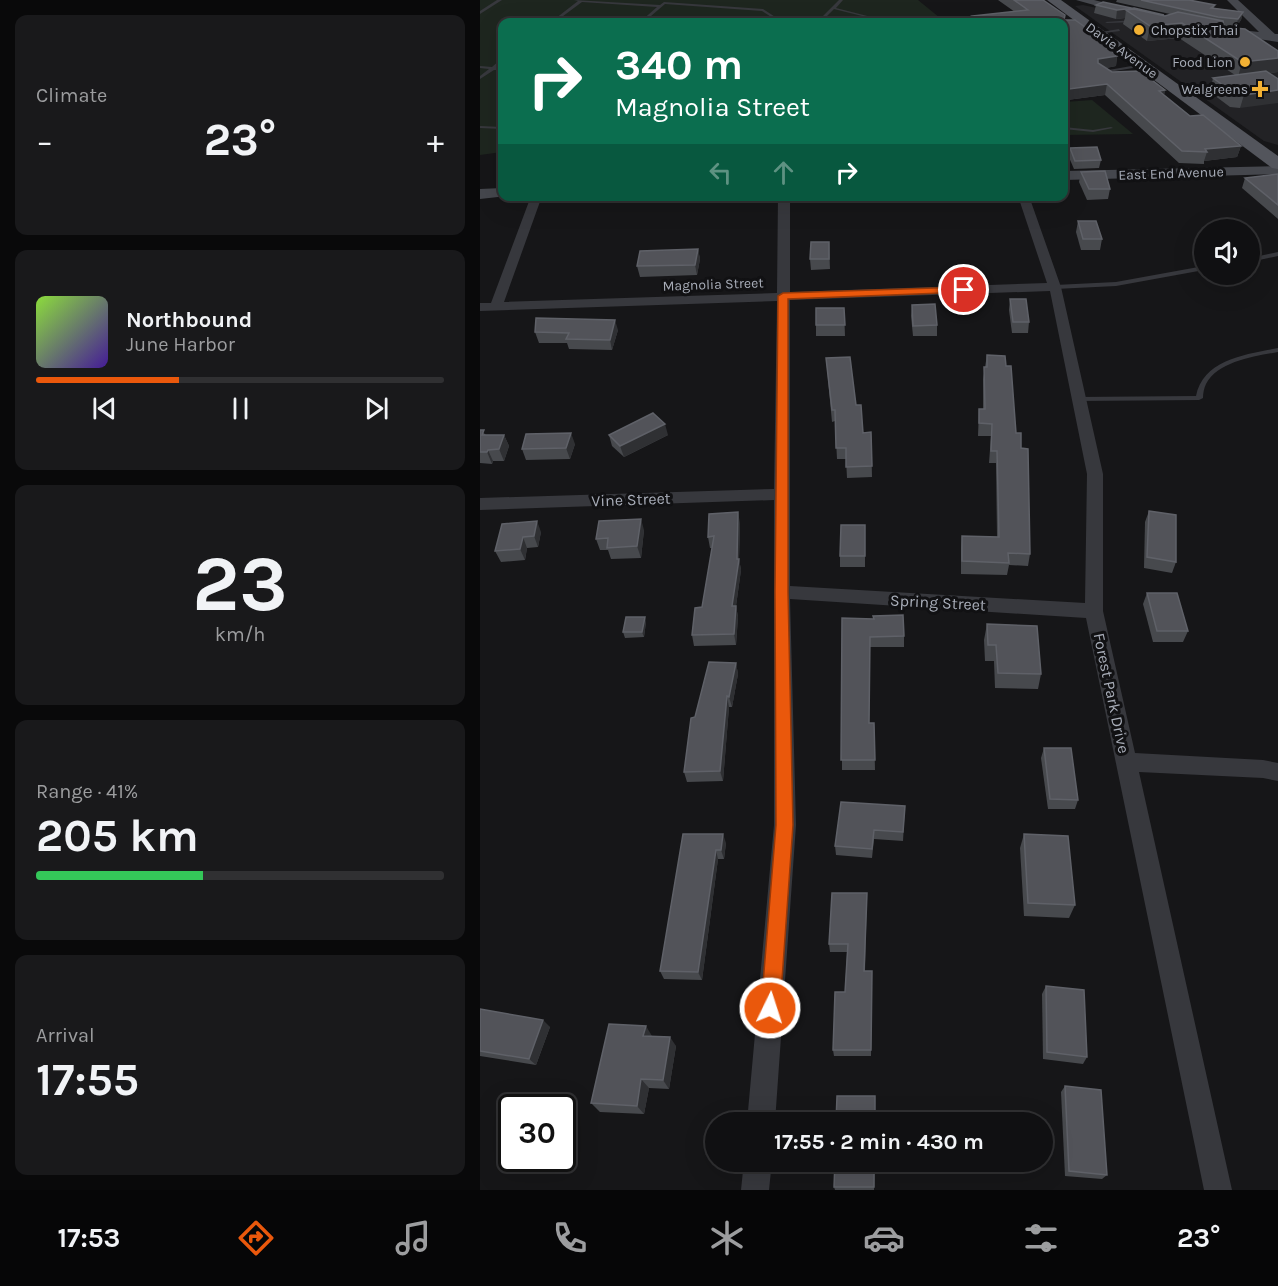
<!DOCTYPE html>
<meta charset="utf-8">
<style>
:root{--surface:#101012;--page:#19191b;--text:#f1f3f6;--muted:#9c9d9f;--line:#303032;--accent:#ea580c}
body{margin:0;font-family:Karla,sans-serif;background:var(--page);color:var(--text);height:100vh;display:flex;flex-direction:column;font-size:22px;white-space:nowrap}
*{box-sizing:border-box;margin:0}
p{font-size:20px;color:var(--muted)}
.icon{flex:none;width:33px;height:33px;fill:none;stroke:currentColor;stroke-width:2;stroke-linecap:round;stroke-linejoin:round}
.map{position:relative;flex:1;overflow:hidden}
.sheet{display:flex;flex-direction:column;gap:15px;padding:15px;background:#09090a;width:480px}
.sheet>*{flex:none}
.banner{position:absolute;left:18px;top:18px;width:570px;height:183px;border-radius:12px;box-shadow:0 6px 24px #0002,0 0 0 2px var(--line);background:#0b6e4f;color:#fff;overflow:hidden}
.tools{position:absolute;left:714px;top:219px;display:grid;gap:12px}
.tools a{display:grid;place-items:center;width:66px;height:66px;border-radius:50%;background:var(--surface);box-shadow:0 6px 24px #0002,0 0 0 2px var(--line);font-size:30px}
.speed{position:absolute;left:18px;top:1094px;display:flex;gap:12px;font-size:30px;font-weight:700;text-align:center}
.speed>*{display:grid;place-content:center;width:78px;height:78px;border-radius:50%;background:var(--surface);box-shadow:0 6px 24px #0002,0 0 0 2px var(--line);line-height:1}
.speed .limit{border:3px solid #111;border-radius:9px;background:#fff;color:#111}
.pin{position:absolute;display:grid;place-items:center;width:51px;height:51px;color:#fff;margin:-26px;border:3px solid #fff;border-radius:50%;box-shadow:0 2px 6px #0007}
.me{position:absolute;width:66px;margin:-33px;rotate:4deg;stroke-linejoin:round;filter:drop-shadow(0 0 4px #0008)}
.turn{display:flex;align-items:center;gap:21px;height:126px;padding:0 18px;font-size:27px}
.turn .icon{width:78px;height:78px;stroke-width:2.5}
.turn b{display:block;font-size:42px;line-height:51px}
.lanes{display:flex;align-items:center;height:57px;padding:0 18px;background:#0003;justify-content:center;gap:30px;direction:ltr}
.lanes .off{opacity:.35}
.big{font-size:45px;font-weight:700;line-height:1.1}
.sheet .tile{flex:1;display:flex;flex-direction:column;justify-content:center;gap:9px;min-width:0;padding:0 21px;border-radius:12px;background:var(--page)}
.sheet .dial{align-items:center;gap:0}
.dial b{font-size:78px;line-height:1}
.song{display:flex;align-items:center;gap:18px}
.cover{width:72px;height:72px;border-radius:9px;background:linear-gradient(135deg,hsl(90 70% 55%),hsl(260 70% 35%))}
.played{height:6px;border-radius:3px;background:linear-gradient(90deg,var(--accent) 35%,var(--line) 35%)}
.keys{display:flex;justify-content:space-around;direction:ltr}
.heat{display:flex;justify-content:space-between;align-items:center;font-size:33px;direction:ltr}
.charge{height:9px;border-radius:4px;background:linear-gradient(90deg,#34c759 41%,var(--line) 0)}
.trip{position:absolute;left:225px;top:1112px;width:348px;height:60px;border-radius:30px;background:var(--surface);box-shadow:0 6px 24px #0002,0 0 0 2px var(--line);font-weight:700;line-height:60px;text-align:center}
.tab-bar{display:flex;height:96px;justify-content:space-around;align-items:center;background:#060607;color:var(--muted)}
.tab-bar .icon{width:42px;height:42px}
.tab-bar .on{color:var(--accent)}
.tab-bar b{font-size:27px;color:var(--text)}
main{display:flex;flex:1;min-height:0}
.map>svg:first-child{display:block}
.built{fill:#222225}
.green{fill:#1e261f}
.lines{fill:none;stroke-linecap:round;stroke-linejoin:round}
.lane{fill:#37383d;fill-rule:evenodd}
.street{fill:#37383d;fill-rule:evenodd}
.secondary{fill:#45474d;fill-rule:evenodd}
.primary{fill:#53555c;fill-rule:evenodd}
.wall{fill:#47494d}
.shaded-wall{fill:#2f3033}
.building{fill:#525359;stroke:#5f6168;stroke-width:1.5}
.route{fill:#ea580c;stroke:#983908;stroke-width:1.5}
.poi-dot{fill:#f2b134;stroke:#111113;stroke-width:2}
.labels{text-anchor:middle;stroke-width:6;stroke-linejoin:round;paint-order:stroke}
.far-poi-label{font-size:14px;fill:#a8adb8;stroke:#111113;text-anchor:end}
.far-street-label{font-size:14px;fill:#a8adb8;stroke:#111113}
.street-label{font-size:16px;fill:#a8adb8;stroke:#111113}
</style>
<main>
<section class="sheet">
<div class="tile"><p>Climate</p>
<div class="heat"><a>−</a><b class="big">23°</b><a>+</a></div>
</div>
<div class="tile">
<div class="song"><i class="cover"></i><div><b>Northbound</b><p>June Harbor</p></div></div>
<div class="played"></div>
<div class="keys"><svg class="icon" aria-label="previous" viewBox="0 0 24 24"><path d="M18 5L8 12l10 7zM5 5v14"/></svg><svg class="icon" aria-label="pause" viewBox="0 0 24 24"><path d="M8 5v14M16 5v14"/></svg><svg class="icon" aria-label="next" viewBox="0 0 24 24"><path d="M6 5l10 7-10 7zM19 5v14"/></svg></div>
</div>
<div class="tile dial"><b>23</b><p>km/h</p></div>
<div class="tile"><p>Range · 41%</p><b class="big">205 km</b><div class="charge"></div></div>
<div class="tile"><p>Arrival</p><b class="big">17:55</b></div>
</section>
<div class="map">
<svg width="798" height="1190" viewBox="0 0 798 1190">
<rect width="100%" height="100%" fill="#161618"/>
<polygon class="built" points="603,5 686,23 784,40 798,54 798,145 784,141 595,6"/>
<g class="green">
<polygon points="0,0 438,0 465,22 22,22 22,152 0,155"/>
<polygon points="612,100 653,134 584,135 584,102"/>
</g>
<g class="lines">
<g class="lane">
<polygon points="17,0 22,0 0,14 0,11"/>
<polygon points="94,0 180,5 184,2 283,9 303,22 299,22 282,11 185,4 164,22 160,22 177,7 102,2 75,22 71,22 98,1"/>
<polygon points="359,0 363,0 356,8 411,22 406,22 354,9 341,22 337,22"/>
<polygon points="656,20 657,22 627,23 625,22"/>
<polygon points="639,29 640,31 617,34 615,33"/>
<polygon points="20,60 22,60 22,63 17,67 22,68 22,70 14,70 0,79 0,76 9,69 0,68 0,66 12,67"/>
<polygon points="663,64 665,66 623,73 621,74 617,72"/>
<polygon points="742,84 744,86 696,91 694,90"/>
<polygon points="0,126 22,127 22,129 0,128"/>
<polygon points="584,127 613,130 631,127 633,128 613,132 584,129"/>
<polygon points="798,252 798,256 770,262 770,258"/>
<polygon points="724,266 724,270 636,286 575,289 572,287 575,285 636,282"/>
<path d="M 798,348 L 798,352 C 776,356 738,361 726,384 C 724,388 723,393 723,398 L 719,400 L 598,401 L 594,399 L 598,397 L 716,396 C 723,359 767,354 798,348 Z"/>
</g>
<g class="street">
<path d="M 51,196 L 62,196 L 24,302 L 297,293 L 298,196 L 310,196 L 310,292 L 567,283 L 538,196 L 549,196 L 581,287 L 623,474 L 623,611 L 655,753 L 783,760 L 798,763 L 798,781 L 783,778 L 659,772 L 752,1190 L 724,1190 L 606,618 L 310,599 L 316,825 L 295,1122 L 267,1122 L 294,825 L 294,500 L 0,510 L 0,498 L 294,489 L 297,301 L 0,311 L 0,303 L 11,303 ZM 570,291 L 607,474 L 605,603 L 310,586 L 310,300 Z"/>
<polygon points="264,1161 292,1161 289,1190 261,1190"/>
</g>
<g class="secondary">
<polygon points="596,0 614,0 654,10 656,12 650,15"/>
<polygon points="747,0 758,0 795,34 798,34 798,42 738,33 736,31 742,28 779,32"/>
<polygon points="798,166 798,174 584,180 584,171"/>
<polygon points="22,188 22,196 27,196 0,199 0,189"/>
</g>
<polygon class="primary" points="567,0 581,0 798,156 798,169 792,168"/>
</g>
<g class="wall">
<polygon points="518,0 563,0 584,20 637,56 636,66 626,68 632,72 685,90 684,95 710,116 761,146 757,157 724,161 724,164 699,163 625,95 587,100 584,97 584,22 492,22 492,16 535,12"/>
<polygon points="637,0 709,0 735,5 734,8 763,12 761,20 756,27 744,26 744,27 798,72 789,73 760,108 750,107 730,92 733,78 755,75 699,38 667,41 643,24 645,18 636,19 614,13 616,5 685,16 690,14 636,2"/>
<polygon points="590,148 621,160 619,168 594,169 588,155"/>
<polygon points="601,172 630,189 628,199 607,200 599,182"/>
<polygon points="798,174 798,219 762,188 765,178"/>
<polygon points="598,221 622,239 620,250 601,250 596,232"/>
<polygon points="349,242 350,269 331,270 330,259"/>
<polygon points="218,249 220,259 217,275 160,277 157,266"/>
<polygon points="530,299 549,322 548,333 532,333 529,310"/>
<polygon points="432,305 457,325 457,336 433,336 431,316"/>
<polygon points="364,308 365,336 336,336 336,325"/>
<polygon points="138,330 132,350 89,349 87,343 59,343 55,332"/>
<polygon points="507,355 526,366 536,433 541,448 550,554 548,566 529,565 527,575 481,574 481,548 482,536 517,537 516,463 509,463 511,436 498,436 499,409 503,409 503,379"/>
<polygon points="346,358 376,405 383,433 391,432 392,477 367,478 366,459 357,459 355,421 352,422"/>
<polygon points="0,430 6,435 24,435 29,446 24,461 13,461 12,464 0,463"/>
<polygon points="129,435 188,435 144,457 132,446"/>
<polygon points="95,444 90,459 46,460 42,449"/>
<polygon points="669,511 696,562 692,573 664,568 665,522"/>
<polygon points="260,523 259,559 261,570 256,606 258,617 256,645 214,646 212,635 222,607 232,548 230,548 228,537"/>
<polygon points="22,524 61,532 58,547 47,548 45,560 21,562 15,551"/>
<polygon points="385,525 385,567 360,567 360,556"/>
<polygon points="164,530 161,558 131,559 128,550 120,550 116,539"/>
<polygon points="667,593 708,631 703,642 673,642 663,604"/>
<polygon points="362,618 424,636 424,647 390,647 389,723 394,723 395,770 362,770"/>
<polygon points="166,622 164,637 145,638 143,632"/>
<polygon points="507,624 561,674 558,689 515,688 514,661 505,661 504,640"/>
<polygon points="256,663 258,674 252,707 249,707 243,781 207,782 204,772"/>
<polygon points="564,748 598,800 595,809 568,809 561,758"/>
<polygon points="425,806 423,841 394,839 392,858 356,855 355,846"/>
<polygon points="203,834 246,843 244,859 238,859 222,980 184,979 180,971"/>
<polygon points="544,834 595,905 589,918 544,916 540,848"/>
<polygon points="387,893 385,971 392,971 391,1056 354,1056 353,1050 365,992 367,952 350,952 349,944"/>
<polygon points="566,986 607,1057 603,1064 563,1059 562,994"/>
<polygon points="0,1009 70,1027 56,1065 0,1056"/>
<polygon points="172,1036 196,1046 189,1089 169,1088 164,1114 120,1112 111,1103"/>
<polygon points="585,1086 627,1175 622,1179 585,1176 581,1092"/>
<polygon points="395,1161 394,1190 355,1190 354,1187"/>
</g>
<g class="shaded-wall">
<polygon points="637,10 646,10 645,18 636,19"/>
<polygon points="763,12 761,20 756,27 758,19"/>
<polygon points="702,23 699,38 667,41 670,26"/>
<polygon points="637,56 636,66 617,70 618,59"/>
<polygon points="798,58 798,72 758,77 762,62"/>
<polygon points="627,84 625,95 587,100 589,89"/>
<polygon points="685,90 683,101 679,91"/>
<polygon points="798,90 798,103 760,108 764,95"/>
<polygon points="761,146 757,157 724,161 727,152 725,149"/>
<polygon points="218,249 220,259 217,275 215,265"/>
<polygon points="135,320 138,330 132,350 130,340"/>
<polygon points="185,424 188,435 144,457 140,446"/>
<polygon points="91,433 95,444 90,459 86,448"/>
<polygon points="24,435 29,446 24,461 19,449"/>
<polygon points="8,450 13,461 12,464 7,452"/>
<polygon points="258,512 260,523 259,559 261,570 256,606 258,617 256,645 254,634 252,606 257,559"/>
<polygon points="161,519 164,530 161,558 157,546"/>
<polygon points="57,521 61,532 58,547 54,536"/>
<polygon points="43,537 47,548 45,560 40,549"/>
<polygon points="165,617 166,622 164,637 162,632"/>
<polygon points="256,663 258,674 252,707 249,697"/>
<polygon points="247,696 249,707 243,781 240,771"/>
<polygon points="243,834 246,843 244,859 241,850"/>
<polygon points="236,850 238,859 222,980 218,972"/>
<polygon points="63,1020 70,1027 56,1065 49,1059"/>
<polygon points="166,1026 172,1036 163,1036"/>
<polygon points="190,1037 196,1046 189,1089 183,1080"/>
<polygon points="161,1079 169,1088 164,1114 157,1106"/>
</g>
<g class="building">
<polygon points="534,0 563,0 585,15 584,20 595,20 612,32 637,56 618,59 618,63 632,72 660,71 685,90 679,91 710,116 723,115 761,146 725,149 727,152 702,151 627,84 589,89 584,84 584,22 499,22 492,16 548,10"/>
<polygon points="661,0 709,0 735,5 731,8 763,12 758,19 738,17"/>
<polygon points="623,2 684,15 654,8 637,10 616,5"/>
<polygon points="654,9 685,16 698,12 743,21 744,27 765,29 798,51 798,58 762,62 702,23 670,26 646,10"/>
<polygon points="786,71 798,79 798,90 764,95 754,93 733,78"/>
<polygon points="617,147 621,160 595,161 590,148"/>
<polygon points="625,171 630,189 609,189 601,172"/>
<polygon points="798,174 798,205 765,178"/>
<polygon points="598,221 616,221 622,239 603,239"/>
<polygon points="331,242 349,242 349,259 330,259"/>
<polygon points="218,249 215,265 157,266 160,251"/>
<polygon points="530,299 546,299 549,322 533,322"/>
<polygon points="455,304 457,325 433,326 432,305"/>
<polygon points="336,308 364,308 365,325 336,325"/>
<polygon points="56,318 135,320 130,340 86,339 89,333 55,332"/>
<polygon points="507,355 525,356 526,366 531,366 536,433 541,433 541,448 548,449 550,554 528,553 529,563 482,561 482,536 519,537 517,451 511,451 512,424 499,423 499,409 505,409 504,367 507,367"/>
<polygon points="370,357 376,405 381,405 383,433 391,432 392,466 366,467 366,448 356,448 355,410 352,410 346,358"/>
<polygon points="173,413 185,424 140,446 129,435"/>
<polygon points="0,430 4,430 2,435 24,435 19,449 8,450 7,452 0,452"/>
<polygon points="91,433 86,448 42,449 46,434"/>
<polygon points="669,511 696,515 696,562 667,557"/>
<polygon points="258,512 257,559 259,559 252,606 256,606 254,634 212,635 215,608 222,607 234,536 228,537 229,514"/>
<polygon points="161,519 157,546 127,548 128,538 116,539 119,521"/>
<polygon points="57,521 54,536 43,537 40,549 15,551 22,524"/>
<polygon points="361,525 385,525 385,556 360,556"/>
<polygon points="667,593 697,593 708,631 677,631"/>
<polygon points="423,615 424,636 390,637 389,723 394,723 395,760 361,760 362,618 394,619 393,616"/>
<polygon points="146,617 165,617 162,632 143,632"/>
<polygon points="507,624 557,626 561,674 518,673 516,645 508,645"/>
<polygon points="229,662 256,663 249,697 247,696 240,771 204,772 211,718 215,717"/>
<polygon points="564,748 591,748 598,800 570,799"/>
<polygon points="361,802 425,806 423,832 394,830 392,849 355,846"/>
<polygon points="203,834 243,834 241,850 236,850 218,972 180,971"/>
<polygon points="544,834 588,836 595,905 548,903"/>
<polygon points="352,893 387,893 384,971 392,971 391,1050 353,1050 355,992 365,992 368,944 349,944"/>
<polygon points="566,986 604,990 607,1057 567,1052"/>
<polygon points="0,1009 63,1020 49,1059 0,1051"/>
<polygon points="129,1024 166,1026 163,1036 190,1037 183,1080 161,1079 157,1106 111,1103"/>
<polygon points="585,1086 621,1090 627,1175 589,1171"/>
<polygon points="357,1096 395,1096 395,1122 356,1122"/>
<polygon points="355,1161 394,1161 394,1187 354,1187"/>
</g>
<polygon class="route" points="484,287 488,288 488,292 308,299 308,592 313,825 300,1008 297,1015 290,1018 283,1015 281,1008 296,825 295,592 298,296 303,293"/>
<g class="poi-dot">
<circle cx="659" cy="30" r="6"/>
<circle cx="765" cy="62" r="6"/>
<path d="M777 80h6v6h6v6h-6v6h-6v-6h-6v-6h6z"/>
</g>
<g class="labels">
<g class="far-poi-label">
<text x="671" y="35" text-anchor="start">Chopstix Thai</text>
<text x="753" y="67">Food Lion</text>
<text x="768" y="94">Walgreens</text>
</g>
<g class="far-street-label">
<text transform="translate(642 50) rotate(36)" y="5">Davie Avenue</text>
<text transform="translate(691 173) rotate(-2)" y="5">East End Avenue</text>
<text transform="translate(233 284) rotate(-2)" y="5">Magnolia Street</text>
</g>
<g class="street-label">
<text transform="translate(151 499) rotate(-2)" y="6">Vine Street</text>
<text transform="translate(458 602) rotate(3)" y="6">Spring Street</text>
<text transform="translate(632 693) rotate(78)" y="6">Forest Park Drive</text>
</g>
</g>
</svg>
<div class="tools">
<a><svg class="icon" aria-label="sound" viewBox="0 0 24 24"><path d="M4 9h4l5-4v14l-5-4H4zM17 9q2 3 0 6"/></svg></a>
</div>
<div class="speed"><div class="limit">30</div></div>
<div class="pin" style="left:484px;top:290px;background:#d93025"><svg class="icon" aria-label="arrive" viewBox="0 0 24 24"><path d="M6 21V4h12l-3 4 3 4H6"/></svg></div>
<svg class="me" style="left:290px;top:1008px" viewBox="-20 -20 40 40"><circle r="17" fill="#ea580c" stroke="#fff" stroke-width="3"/><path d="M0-11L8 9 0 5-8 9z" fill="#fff"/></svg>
<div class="trip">17:55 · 2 min · 430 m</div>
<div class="banner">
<div class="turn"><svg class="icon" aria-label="right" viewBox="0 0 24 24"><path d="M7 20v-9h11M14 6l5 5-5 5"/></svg><div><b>340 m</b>Magnolia Street</div></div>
<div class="lanes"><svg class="icon off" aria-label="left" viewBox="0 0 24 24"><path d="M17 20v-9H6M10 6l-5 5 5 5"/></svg><svg class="icon off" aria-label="ahead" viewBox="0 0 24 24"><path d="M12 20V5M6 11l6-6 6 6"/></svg><svg class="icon" aria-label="right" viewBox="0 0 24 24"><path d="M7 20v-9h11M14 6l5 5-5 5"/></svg></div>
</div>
</div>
</main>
<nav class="tab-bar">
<b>17:53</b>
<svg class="icon on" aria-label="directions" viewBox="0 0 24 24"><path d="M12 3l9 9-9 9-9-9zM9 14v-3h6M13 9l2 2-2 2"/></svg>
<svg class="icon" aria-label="music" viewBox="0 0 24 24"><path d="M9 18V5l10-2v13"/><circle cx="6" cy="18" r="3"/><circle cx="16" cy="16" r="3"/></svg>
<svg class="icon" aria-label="phone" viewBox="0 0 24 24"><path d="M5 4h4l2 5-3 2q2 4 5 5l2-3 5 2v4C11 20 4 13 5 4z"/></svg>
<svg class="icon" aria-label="climate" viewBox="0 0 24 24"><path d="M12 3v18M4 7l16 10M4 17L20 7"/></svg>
<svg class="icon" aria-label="car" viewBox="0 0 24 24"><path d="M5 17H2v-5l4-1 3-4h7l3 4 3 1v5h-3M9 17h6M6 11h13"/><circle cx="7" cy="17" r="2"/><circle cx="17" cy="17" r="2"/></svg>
<svg class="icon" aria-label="filters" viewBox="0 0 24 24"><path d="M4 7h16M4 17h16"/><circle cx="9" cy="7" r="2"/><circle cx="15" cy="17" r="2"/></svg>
<b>23°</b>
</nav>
